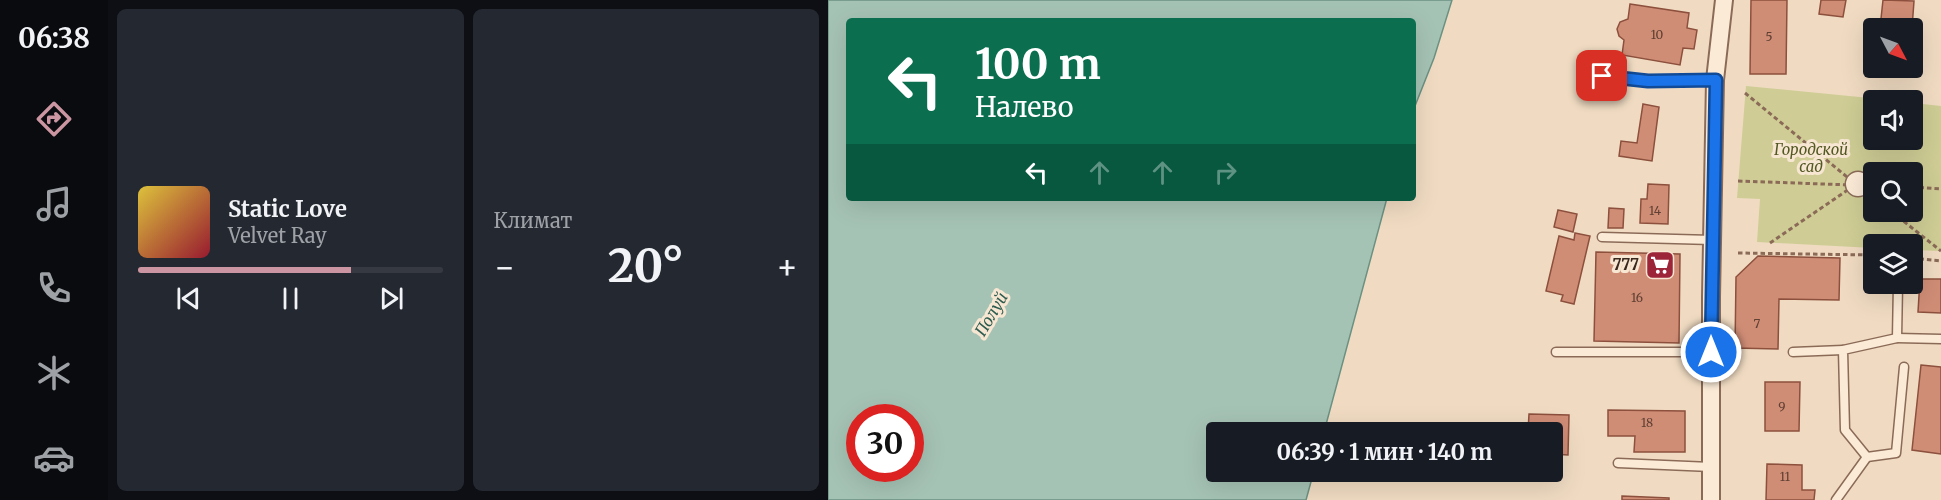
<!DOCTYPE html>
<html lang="ru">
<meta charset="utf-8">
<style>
:root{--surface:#171b24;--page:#242831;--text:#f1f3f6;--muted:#9ea1a6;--line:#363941;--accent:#cb96a1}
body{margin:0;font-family:Merriweather,serif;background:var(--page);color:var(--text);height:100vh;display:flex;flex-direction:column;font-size:22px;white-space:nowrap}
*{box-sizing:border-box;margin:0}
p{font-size:20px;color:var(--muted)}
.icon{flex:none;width:33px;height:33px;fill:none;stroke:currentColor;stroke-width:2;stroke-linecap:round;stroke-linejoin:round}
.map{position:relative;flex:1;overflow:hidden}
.side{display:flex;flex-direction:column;gap:9px;padding:9px;background:#0d0f14;width:720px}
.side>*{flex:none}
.hud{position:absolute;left:18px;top:18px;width:570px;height:183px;border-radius:6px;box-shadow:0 6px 24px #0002;background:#0b6e4f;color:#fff;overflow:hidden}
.needle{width:39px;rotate:131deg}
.fabs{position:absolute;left:1035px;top:18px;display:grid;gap:12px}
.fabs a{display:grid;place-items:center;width:60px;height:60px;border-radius:6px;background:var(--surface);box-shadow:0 6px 24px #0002;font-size:30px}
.speed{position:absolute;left:18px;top:404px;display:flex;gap:12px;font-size:30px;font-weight:700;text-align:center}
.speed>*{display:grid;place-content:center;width:78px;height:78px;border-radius:50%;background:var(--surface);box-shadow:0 6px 24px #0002;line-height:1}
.speed .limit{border:9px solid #d22;background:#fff;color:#111}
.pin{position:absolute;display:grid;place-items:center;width:51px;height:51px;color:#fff;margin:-26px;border-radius:12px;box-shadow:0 3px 9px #0006}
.me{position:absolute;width:66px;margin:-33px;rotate:0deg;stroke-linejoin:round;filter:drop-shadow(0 0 4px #0008)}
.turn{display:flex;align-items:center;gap:21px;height:126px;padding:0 30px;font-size:27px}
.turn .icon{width:78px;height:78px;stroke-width:2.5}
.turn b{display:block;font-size:42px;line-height:51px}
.lanes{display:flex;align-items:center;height:57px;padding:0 30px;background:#0003;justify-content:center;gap:30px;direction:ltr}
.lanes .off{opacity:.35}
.big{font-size:45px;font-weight:700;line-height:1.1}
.side .tile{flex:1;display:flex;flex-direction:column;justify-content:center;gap:9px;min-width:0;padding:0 21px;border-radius:9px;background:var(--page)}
.song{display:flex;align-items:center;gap:18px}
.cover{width:72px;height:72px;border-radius:9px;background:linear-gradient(135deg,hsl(50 70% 55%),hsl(350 70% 35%))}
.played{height:6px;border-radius:3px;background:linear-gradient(90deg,var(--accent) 70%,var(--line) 70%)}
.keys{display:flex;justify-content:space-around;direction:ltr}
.heat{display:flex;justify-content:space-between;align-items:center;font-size:33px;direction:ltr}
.side .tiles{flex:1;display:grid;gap:9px;grid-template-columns:repeat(2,1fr)}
.trip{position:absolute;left:378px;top:422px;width:357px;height:60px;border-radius:6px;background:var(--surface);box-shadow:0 6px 24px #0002;font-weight:700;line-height:60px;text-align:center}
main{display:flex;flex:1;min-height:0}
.menu{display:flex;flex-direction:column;width:108px;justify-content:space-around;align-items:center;background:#090b0e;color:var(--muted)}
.menu .icon{width:42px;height:42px}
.menu .on{color:var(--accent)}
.menu b{font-size:27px;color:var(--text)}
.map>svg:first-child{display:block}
.green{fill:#cfcd95;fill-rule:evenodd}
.water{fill:#a5c3b5;stroke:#6b9182;stroke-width:1.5;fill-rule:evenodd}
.building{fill:#d08d76;stroke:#8c503d;stroke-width:1.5}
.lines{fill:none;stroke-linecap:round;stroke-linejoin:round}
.service-casing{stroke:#8b6b58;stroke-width:11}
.pedestrian-casing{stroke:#8b6b58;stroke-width:15}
.minor-casing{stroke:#8b6b58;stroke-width:20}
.path{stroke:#8b6b58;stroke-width:3;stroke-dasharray:4.5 3;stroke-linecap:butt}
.service{stroke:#faead6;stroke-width:8}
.pedestrian{stroke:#faead6;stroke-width:12}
.minor{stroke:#faead6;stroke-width:16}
.route-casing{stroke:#114b97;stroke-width:15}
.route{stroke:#1a73e8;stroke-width:10}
.labels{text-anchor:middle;stroke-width:6;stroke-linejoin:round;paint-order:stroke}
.number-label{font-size:12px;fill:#604033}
.park-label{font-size:15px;font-style:italic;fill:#535823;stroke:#f7e7d2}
.poi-label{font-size:15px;font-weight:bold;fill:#3a271d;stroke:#f7e7d2;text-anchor:end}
.water-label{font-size:16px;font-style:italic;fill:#2c5b50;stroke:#f7e7d2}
</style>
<main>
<nav class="menu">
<b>06:38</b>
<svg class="icon on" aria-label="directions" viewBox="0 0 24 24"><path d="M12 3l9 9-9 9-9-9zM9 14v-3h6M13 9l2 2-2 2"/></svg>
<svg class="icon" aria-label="music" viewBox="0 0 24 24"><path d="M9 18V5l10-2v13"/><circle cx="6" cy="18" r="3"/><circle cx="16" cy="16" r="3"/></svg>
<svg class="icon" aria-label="phone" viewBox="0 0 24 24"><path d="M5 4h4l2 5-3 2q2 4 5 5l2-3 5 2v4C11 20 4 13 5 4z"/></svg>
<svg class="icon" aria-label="climate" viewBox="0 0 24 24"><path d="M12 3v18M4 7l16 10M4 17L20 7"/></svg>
<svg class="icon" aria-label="car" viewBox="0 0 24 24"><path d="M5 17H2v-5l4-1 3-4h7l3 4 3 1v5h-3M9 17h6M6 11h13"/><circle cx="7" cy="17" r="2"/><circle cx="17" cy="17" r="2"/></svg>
</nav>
<section class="side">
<div class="tiles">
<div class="tile">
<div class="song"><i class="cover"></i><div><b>Static Love</b><p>Velvet Ray</p></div></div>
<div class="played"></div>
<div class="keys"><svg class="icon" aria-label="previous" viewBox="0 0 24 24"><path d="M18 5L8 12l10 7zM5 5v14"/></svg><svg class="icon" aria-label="pause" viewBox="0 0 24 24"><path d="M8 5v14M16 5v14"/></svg><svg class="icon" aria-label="next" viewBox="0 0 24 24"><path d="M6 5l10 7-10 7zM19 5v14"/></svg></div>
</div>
<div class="tile"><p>Климат</p>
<div class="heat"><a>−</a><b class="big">20°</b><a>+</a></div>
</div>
</div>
</section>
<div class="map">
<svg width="1113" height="500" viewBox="0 0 1113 500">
<rect width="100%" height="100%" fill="#f0dbc2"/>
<path class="green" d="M 918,86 L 1062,100 L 1046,100 L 1046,140 L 1084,140 L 1085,103 L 1113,106 L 1113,251 L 1085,250 L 1084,244 L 1046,244 L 1045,248 L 929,242 L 932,199 L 909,198 ZM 1046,172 L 1084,172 L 1084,212 L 1046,212 Z"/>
<path class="water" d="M 0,0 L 624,0 L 606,58 L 585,111 L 585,21 L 21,21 L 21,198 L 559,198 L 496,432 L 388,432 L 388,471 L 486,471 L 478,500 L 0,500 ZM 32,417 L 82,417 L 82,468 L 32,468 Z"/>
<g class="building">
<polygon points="923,0 959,0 958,74 922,74"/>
<polygon points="993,0 1018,0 1015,17 991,14"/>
<polygon points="1055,0 1086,1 1084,28 1052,28"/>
<polygon points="802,4 861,13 859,28 869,30 866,49 855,48 852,65 794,55 796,40 791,36 789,29 792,22 800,19"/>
<polygon points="815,104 831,107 824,161 791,156 793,141 809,143"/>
<polygon points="820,184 841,185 840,224 812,223 813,199 819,199"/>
<polygon points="781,208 796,209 795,228 780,228"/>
<polygon points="730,210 749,214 745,232 726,227"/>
<polygon points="747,233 762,236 746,304 733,301 735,295 718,291 731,236 746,240"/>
<polygon points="768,252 852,254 851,343 766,341"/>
<polygon points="930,256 1012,258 1011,300 951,299 950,349 907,348 908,277"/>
<polygon points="1092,279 1113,279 1113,313 1090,312"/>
<polygon points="1093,365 1113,367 1113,454 1084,450"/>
<polygon points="937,382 972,382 971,431 937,431"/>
<polygon points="780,410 857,411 857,452 806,452 807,436 780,436"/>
<polygon points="701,414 741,415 740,455 724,454 724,432 700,432"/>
<polygon points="939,464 974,465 974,490 987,490 986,500 938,500"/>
<polygon points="794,496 841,498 841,500 794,500"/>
</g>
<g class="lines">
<g class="service-casing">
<g id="service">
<polyline points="774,76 820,81 887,80"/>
<polyline points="774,237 884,240"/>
<polyline points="1069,338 1113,339"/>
<polyline points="728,352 883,352"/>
<polyline points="965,352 1015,350"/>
<polyline points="1039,457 1068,453 1076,367"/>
<polyline points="790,463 883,467"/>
<polyline points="1008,500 1039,457 1017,430 1015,350 1069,338 1070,284"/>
</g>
</g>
<g class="pedestrian-casing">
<circle id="pedestrian" cx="1030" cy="184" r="6"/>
</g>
<g class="minor-casing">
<polyline id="minor" points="883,500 883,297 887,80 896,0"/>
</g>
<g class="path">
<polyline points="917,93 1024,181"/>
<polyline points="910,181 1023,185"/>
<polyline points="1036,184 1046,184"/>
<polyline points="1084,187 1113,189"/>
<polyline points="1035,188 1046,197"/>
<polyline points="1064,212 1113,251"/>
<polyline points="942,243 1024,187"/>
<polyline points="910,253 1046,255"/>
<polyline points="1084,258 1113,261"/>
</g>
<use href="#service" class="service"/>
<use href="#pedestrian" class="pedestrian"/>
<use href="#minor" class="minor"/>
</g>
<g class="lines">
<g class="route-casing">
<polyline id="route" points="774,76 820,81 888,80 883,352"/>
</g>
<use href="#route" class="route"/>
</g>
<defs>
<g id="supermarket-square" transform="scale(1.5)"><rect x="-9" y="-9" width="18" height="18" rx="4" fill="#9d2539" stroke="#f7e7d2"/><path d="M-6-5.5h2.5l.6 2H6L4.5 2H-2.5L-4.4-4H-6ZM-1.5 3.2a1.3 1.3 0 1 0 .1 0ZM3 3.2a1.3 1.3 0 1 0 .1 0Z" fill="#fff"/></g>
</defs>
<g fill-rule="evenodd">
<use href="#supermarket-square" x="832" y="265"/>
</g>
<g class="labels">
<g class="number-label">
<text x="829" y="39">10</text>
<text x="941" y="41">5</text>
<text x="827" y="215">14</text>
<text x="809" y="302">16</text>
<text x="929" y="328">7</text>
<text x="954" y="411">9</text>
<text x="819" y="427">18</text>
<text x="957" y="481">11</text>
</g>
<g class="park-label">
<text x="983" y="155">Городской<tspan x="983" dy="17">сад</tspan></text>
</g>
<g class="poi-label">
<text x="811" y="270">777</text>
</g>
<g class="water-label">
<text transform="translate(163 314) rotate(-59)" y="6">Полуй</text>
</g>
</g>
</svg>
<div class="fabs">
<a><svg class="needle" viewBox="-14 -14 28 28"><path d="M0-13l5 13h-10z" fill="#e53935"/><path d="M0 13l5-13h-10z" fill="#9ea1a6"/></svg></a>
<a><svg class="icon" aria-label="sound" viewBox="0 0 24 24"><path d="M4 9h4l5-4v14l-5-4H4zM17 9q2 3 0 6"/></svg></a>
<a><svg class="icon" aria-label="search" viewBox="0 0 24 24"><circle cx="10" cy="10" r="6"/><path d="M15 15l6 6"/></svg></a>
<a><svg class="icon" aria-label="layers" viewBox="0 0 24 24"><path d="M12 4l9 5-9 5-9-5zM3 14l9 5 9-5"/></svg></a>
</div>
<div class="speed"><div class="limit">30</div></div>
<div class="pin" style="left:774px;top:76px;background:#d93025"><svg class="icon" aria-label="arrive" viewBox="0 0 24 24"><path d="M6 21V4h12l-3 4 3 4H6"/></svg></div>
<svg class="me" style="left:883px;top:352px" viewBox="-20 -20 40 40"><circle r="17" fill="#1a73e8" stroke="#fff" stroke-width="3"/><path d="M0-11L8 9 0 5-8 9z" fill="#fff"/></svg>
<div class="trip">06:39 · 1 мин · 140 m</div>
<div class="hud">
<div class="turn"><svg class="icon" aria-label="left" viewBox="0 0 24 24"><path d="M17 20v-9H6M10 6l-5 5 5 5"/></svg><div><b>100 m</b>Налево</div></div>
<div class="lanes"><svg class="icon" aria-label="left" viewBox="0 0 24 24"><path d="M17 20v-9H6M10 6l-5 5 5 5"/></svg><svg class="icon off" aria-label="ahead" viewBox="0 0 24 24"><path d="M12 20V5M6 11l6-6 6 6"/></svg><svg class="icon off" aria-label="ahead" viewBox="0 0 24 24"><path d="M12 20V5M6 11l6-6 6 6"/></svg><svg class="icon off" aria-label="right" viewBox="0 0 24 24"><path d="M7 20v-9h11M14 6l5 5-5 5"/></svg></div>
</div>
</div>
</main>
